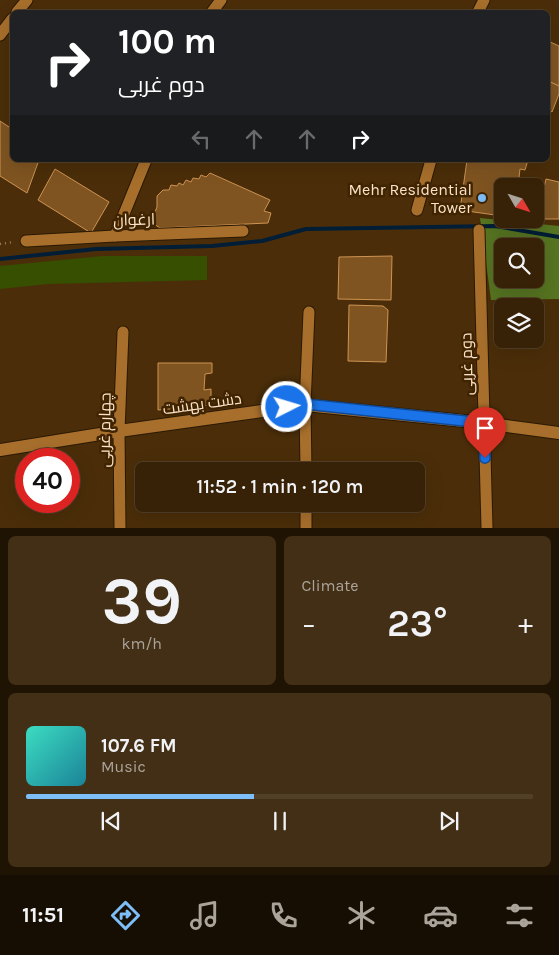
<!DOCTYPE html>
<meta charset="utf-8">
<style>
:root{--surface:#382207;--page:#432f15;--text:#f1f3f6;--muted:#aba49b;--line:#523f28;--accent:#7dbef9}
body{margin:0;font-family:Karla,Cairo,sans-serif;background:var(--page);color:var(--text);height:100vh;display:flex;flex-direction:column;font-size:19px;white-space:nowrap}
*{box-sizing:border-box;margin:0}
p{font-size:16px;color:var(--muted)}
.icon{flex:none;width:28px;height:28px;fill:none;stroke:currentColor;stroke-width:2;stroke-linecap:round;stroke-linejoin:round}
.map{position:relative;height:528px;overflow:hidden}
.panel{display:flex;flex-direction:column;gap:8px;padding:8px;background:#1f1304;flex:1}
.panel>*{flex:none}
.banner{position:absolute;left:10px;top:10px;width:540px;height:152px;border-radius:8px;box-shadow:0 5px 20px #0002,0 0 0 1px var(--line);background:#202124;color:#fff;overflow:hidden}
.needle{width:32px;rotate:129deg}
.tools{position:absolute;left:494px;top:178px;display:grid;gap:10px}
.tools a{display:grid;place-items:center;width:50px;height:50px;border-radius:8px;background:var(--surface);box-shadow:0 5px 20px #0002,0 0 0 1px var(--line);font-size:25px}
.speed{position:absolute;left:15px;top:448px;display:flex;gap:10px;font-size:25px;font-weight:700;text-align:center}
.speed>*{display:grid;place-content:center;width:65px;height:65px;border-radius:50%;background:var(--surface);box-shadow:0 5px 20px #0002,0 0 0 1px var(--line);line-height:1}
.speed .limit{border:8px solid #d22;background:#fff;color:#111}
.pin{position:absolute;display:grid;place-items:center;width:42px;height:42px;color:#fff;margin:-51px -21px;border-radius:50% 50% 50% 0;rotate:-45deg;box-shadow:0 0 5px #0007}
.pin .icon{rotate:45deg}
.me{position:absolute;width:55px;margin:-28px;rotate:85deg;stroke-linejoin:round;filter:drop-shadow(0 0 4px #0008)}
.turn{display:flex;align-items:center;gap:18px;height:105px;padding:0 25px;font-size:22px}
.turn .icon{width:65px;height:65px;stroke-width:2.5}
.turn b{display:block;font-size:35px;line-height:42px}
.lanes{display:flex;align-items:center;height:48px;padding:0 25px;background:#0003;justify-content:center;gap:25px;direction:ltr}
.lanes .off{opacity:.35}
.big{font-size:38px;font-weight:600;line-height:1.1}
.panel .card{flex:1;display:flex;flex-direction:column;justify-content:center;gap:8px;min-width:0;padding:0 18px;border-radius:8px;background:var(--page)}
.panel .dial{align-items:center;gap:0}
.dial b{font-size:65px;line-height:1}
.song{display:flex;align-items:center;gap:15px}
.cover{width:60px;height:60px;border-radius:8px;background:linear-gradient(135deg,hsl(170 70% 55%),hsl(190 70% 35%))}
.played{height:5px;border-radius:2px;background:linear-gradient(90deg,var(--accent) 45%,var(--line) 45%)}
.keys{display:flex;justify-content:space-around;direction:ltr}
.heat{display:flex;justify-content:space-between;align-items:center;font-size:28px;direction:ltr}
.panel .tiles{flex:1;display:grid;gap:8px;grid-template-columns:1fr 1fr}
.card:last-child{grid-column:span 2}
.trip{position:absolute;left:135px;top:462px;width:290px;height:50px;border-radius:8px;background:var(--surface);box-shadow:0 5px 20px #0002,0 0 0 1px var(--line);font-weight:600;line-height:50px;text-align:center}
.tabs{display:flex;height:80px;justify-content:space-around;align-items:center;background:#160e03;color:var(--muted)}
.tabs .icon{width:35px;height:35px}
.tabs .on{color:var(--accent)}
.tabs b{font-size:22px;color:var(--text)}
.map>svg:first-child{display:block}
.green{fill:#364f00}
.forest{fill:#567421;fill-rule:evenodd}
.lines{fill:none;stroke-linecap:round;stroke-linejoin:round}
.stream{stroke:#021e36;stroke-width:4}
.building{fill:#7f5421;stroke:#ce9352}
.minor-casing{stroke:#2a1904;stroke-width:13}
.tertiary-casing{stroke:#2a1904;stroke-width:14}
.path{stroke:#967b5a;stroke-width:2.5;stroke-dasharray:1 4;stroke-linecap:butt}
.minor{stroke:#a86f2c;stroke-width:11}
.tertiary{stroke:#a86f2c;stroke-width:12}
.route-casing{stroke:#114b97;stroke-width:12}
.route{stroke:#1a73e8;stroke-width:9}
.poi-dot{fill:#7dbef9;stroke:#402400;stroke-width:2}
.labels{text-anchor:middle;stroke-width:5;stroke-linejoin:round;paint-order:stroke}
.poi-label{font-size:16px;fill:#fbe2c8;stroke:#402400;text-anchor:end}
.street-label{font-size:16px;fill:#fbe2c8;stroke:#402400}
</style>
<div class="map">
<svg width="559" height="528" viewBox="0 0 559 528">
<rect width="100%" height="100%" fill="#4b2e09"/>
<polygon class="green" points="103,256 207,256 207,280 48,284 0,289 0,266"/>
<path class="forest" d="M 480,218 L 559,226 L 559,299 L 491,300 ZM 502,246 L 535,246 L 535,279 L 502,279 Z"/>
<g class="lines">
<polyline class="stream" points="0,259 96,249 212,246 262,241 306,229 495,226 559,237"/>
</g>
<g class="building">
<polygon points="548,41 559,46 559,86 548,81"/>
<polygon points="548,81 559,86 559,94 552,112 548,109"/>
<polygon points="0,121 12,129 12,160 39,160 27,193 0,176"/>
<polygon points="467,160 528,160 525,170 520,169 518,186 502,186 502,216 460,210"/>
<polygon points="55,169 109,202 91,233 38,200"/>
<polygon points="210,173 270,200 264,211 271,213 268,223 160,228 151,222 157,207 157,196 163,190 169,190 171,185 177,186 179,183 183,185 186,180 191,182 193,178 199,179 201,175 206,177"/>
<polygon points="546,179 559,182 559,219 536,219"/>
<polygon points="392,256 391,300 338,299 339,257"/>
<polygon points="349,305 383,306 388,310 386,362 348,361"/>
<polygon points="158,363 212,363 212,373 205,374 204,390 211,389 211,405 158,410"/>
</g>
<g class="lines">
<g class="minor-casing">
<g id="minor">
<polyline points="17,12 27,0"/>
<polyline points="212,12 221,0"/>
<polyline points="478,12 484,0"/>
<polyline points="0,35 12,19"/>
<polyline points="417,210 431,160"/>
<polyline points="479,230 487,528"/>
<polyline points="115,236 146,160"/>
<polyline points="26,241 115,236 243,231"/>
<polyline points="306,471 305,405 309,312"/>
<polyline points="306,504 306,528"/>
<polyline points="120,528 119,431 123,332"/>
</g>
</g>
<g class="tertiary-casing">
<polyline id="tertiary" points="0,450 119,431 305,405 484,423 559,433"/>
</g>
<polyline class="path" points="0,244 14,242"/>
<use href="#minor" class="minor"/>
<use href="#tertiary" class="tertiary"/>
</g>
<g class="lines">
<g class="route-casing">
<polyline id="route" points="287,407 305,404 484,423 485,458"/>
</g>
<use href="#route" class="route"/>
</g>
<circle class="poi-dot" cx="482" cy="198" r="5"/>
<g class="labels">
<g class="poi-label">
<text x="472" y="195">Mehr Residential<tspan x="472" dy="18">Tower</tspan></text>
</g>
<g class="street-label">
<text transform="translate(134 219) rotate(-2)" y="6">ارغوان</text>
<text transform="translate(466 364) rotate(-91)" y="6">دوم غربی</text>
<text transform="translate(202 403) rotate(-8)" y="6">دشت بهشت</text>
<text transform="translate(104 430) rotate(-89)" y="6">چهارم غربی</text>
</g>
</g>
</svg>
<div class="tools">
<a><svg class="needle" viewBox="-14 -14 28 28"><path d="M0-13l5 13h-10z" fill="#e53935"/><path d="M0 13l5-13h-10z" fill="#aba49b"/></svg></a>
<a><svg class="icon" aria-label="search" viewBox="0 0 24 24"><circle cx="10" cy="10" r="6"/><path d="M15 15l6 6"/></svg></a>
<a><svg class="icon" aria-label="layers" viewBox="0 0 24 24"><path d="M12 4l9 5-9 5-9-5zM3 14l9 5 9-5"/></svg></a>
</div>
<div class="speed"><div class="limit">40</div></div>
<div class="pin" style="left:485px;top:458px;background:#d93025"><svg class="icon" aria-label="arrive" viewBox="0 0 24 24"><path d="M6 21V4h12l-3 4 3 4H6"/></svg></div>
<svg class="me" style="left:287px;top:407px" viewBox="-20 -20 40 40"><circle r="17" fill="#1a73e8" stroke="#fff" stroke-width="3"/><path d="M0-11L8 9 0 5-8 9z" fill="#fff"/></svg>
<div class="trip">11:52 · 1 min · 120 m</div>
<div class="banner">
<div class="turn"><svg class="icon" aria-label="right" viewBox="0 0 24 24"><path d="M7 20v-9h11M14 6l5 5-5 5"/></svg><div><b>100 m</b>دوم غربی</div></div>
<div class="lanes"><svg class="icon off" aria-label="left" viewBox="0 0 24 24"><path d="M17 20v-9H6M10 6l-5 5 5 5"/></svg><svg class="icon off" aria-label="ahead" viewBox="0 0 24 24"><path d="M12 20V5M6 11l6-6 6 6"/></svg><svg class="icon off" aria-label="ahead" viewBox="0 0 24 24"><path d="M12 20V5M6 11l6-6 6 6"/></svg><svg class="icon" aria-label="right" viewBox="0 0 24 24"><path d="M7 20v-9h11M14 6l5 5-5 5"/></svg></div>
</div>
</div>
<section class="panel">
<div class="tiles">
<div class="card dial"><b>39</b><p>km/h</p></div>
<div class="card"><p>Climate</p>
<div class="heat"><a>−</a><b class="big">23°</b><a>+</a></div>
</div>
<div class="card">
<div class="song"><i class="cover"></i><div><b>107.6 FM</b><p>Music</p></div></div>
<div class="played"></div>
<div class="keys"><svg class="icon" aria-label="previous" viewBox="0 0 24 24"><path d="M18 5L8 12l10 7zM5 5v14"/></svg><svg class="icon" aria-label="pause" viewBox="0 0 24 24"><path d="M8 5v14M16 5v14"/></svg><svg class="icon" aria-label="next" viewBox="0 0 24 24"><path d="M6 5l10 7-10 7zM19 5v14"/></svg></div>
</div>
</div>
</section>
<nav class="tabs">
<b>11:51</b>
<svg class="icon on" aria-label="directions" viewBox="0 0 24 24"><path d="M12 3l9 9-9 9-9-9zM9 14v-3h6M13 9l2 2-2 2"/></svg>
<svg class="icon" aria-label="music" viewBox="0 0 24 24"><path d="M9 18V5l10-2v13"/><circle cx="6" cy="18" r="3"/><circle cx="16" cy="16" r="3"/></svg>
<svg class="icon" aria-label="phone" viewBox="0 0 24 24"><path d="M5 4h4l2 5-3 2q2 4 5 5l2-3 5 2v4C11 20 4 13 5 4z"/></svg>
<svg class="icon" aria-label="climate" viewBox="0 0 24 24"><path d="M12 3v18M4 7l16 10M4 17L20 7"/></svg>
<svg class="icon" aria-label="car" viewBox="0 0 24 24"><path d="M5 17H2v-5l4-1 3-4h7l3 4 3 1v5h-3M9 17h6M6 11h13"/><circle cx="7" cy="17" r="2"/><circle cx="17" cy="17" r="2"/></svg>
<svg class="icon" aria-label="filters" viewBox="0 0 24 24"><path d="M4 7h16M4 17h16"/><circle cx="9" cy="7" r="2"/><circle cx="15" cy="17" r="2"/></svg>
</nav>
